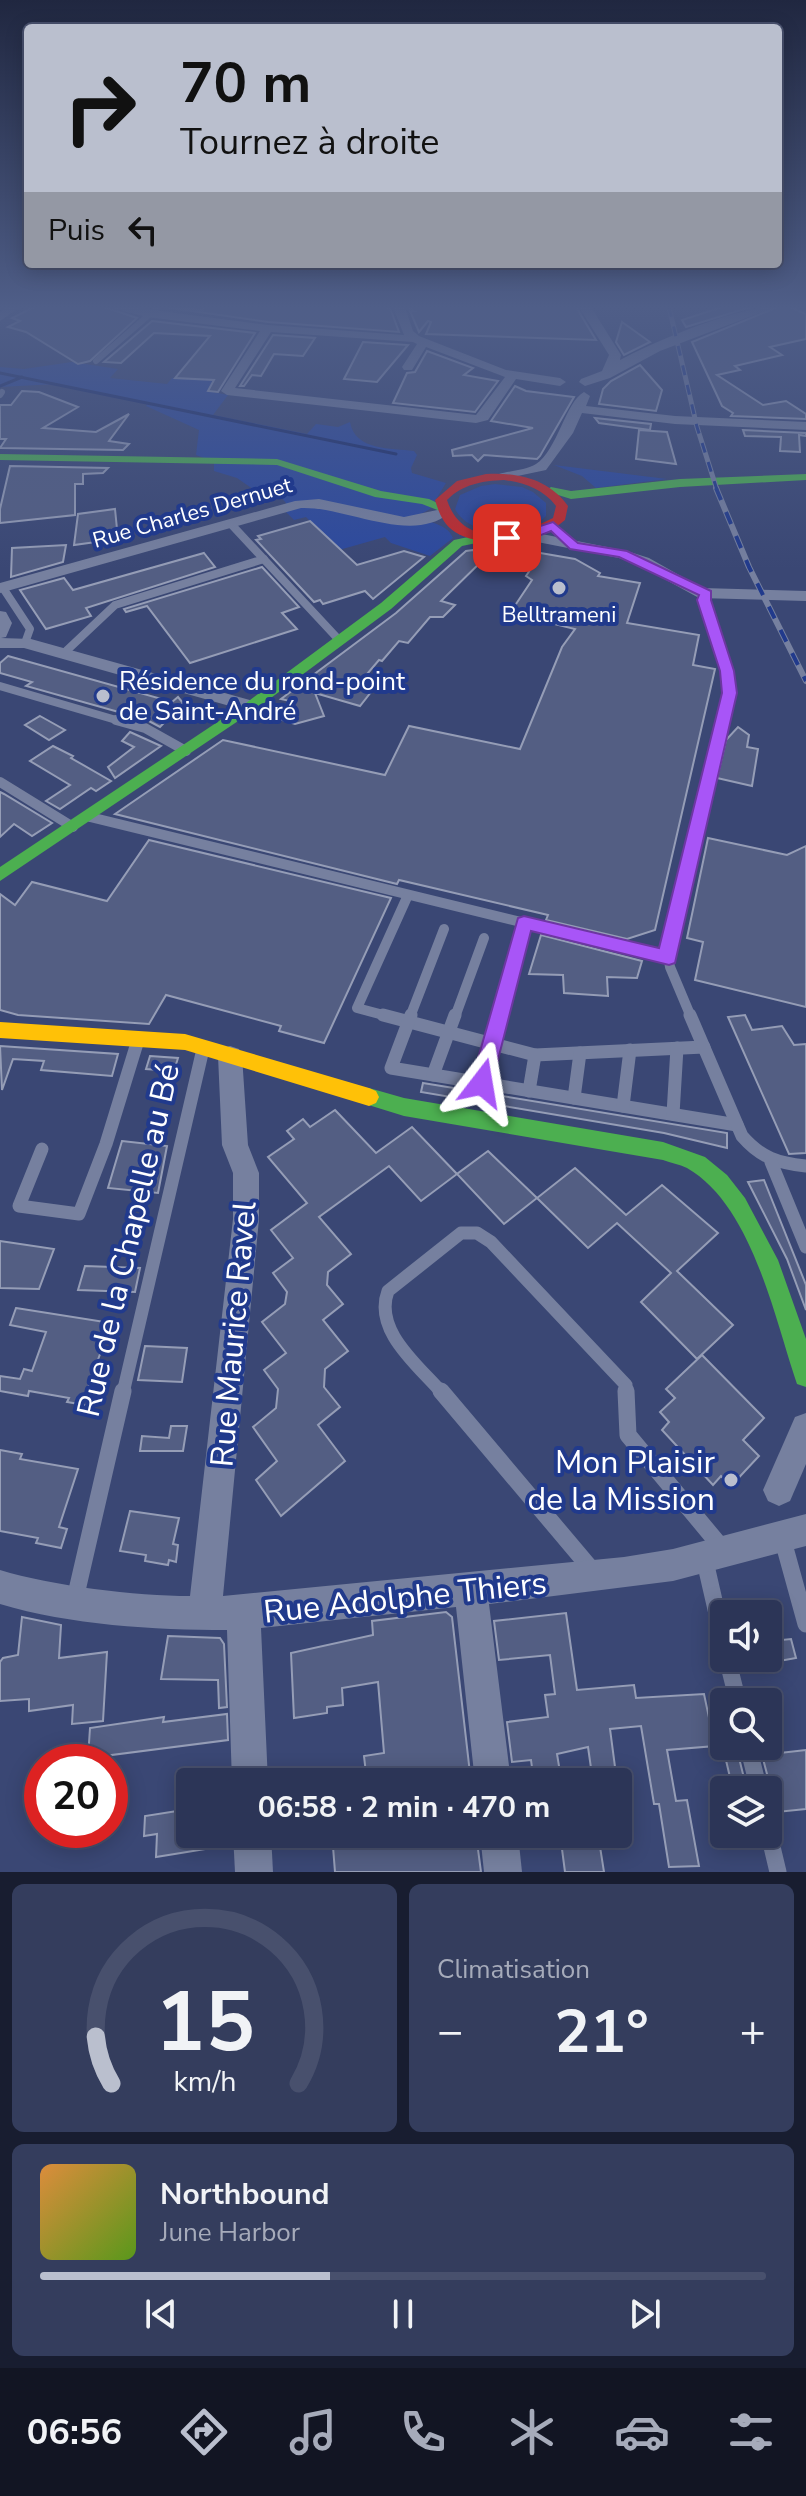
<!DOCTYPE html>
<html lang="fr">
<meta charset="utf-8">
<style>
:root{--surface:#2c3557;--page:#343d5d;--text:#f1f3f6;--muted:#a6abba;--line:#48506d;--accent:#babfce}
body{margin:0;font-family:"Nunito Sans",sans-serif;background:var(--page);color:var(--text);height:100vh;display:flex;flex-direction:column;font-size:30px;white-space:nowrap}
*{box-sizing:border-box;margin:0}
p{font-size:26px;color:var(--muted)}
.icon{flex:none;width:44px;height:44px;fill:none;stroke:currentColor;stroke-width:2;stroke-linecap:round;stroke-linejoin:round}
.map{position:relative;height:1872px;overflow:hidden}
.sheet{display:flex;flex-direction:column;gap:12px;padding:12px;background:#181d30;flex:1}
.sheet>*{flex:none}
.top-card{position:absolute;left:24px;top:24px;width:758px;height:244px;border-radius:8px;box-shadow:0 4px 20px #0003,0 0 0 2px var(--line);background:#babfce;color:#111;overflow:hidden}
.tools{position:absolute;left:710px;top:1600px;display:grid;gap:16px}
.tools a{display:grid;place-items:center;width:72px;height:72px;border-radius:8px;background:var(--surface);box-shadow:0 4px 20px #0003,0 0 0 2px var(--line);font-size:40px}
.speed{position:absolute;left:24px;top:1744px;display:flex;gap:16px;font-size:40px;font-weight:700;text-align:center}
.speed>*{display:grid;place-content:center;width:104px;height:104px;border-radius:50%;background:var(--surface);box-shadow:0 4px 20px #0003,0 0 0 2px var(--line);line-height:1}
.speed .limit{border:12px solid #d22;background:#fff;color:#111}
.pin{position:absolute;display:grid;place-items:center;width:68px;height:68px;color:#fff;margin:-34px;border-radius:16px;box-shadow:0 4px 12px #0006}
.me{position:absolute;width:88px;margin:-44px;rotate:14deg;stroke-linejoin:round;filter:drop-shadow(0 0 6px #0008)}
.turn{display:flex;align-items:center;gap:28px;height:168px;padding:0 24px;font-size:36px}
.turn .icon{width:104px;height:104px;stroke-width:2.5}
.turn b{display:block;font-size:56px;line-height:68px}
.then{display:flex;align-items:center;height:76px;padding:0 24px;background:#0003;gap:16px;font-size:30px}
.big{font-size:60px;font-weight:700;line-height:1.1}
.sheet .widget{flex:1;display:flex;flex-direction:column;justify-content:center;gap:12px;min-width:0;padding:0 28px;border-radius:12px;background:var(--page)}
.sheet .dial{align-items:center;gap:0}
.dial svg{height:208px;overflow:visible;fill:none;stroke:var(--line);stroke-width:7;stroke-linecap:round;text-anchor:middle}
.dial text{fill:var(--text);stroke:none}
.song{display:flex;align-items:center;gap:24px}
.cover{width:96px;height:96px;border-radius:12px;background:linear-gradient(135deg,hsl(30 70% 55%),hsl(90 70% 35%))}
.played{height:8px;border-radius:4px;background:linear-gradient(90deg,var(--accent) 40%,var(--line) 40%)}
.keys{display:flex;justify-content:space-around;direction:ltr}
.heat{display:flex;justify-content:space-between;align-items:center;font-size:44px;direction:ltr}
.sheet .tiles{flex:1;display:grid;gap:12px;grid-template-columns:1fr 1fr}
.widget:last-child{grid-column:span 2}
.trip{position:absolute;left:176px;top:1768px;width:456px;height:80px;border-radius:8px;background:var(--surface);box-shadow:0 4px 20px #0003,0 0 0 2px var(--line);font-weight:700;line-height:80px;text-align:center}
.tab-bar{display:flex;height:128px;justify-content:space-around;align-items:center;background:#121523;color:var(--muted)}
.tab-bar .icon{width:56px;height:56px}
.tab-bar .current{color:var(--accent)}
.tab-bar b{font-size:36px;color:var(--text)}
.map>svg:first-child{display:block}
.green{fill:#2c499e}
.lines{fill:none;stroke-linecap:round;stroke-linejoin:round}
.stream{stroke:#1a2d6c;stroke-width:3}
.building{fill:#535e83;stroke:#959db6;stroke-width:2}
.lane-far4{stroke:#76809f;stroke-width:6}
.lane-far3{stroke:#76809f;stroke-width:8}
.lane-far2{stroke:#76809f;stroke-width:10}
.lane-far1{stroke:#76809f;stroke-width:13}
.lane{stroke:#76809f;stroke-width:17}
.street{fill:#76809f;fill-rule:evenodd}
.fast{fill:#4caf50;fill-rule:evenodd}
.slow{fill:#ffc107;fill-rule:evenodd}
.jam{fill:#c62828;fill-rule:evenodd}
.rail-far1-casing{stroke:#76809f;stroke-width:5}
.rail-casing{stroke:#76809f;stroke-width:6}
.rail-far1{stroke:#213a8c;stroke-width:3;stroke-dasharray:10;stroke-linecap:butt}
.rail{stroke:#213a8c;stroke-width:4;stroke-dasharray:13;stroke-linecap:butt}
.route{fill:#a855f7;stroke:#6d37a1;stroke-width:2}
.poi-dot{fill:#babfce;stroke:#213a8c;stroke-width:3}
.labels{text-anchor:middle;stroke-width:8;stroke-linejoin:round;paint-order:stroke}
.far-street-label{font-size:22px;fill:#fff;stroke:#213a8c}
.far-poi-label{font-size:22px;fill:#fff;stroke:#213a8c}
.poi-label{font-size:26px;fill:#fff;stroke:#213a8c;text-anchor:start}
.near-street-label{font-size:32px;fill:#fff;stroke:#213a8c}
.near-poi-label{font-size:32px;fill:#fff;stroke:#213a8c;text-anchor:end}
</style>
<div class="map">
<svg width="806" height="1872" viewBox="0 0 806 1872">
<rect width="100%" height="100%" fill="#3a4774"/>
<g class="green">
<path d="M 72,362 L 118,369 L 110,378 L 167,384 L 172,378 L 213,380 L 208,391 L 228,395 L 213,415 L 307,434 L 316,424 L 338,427 L 350,422 C 355,451 391,448 414,451 L 417,455 L 411,468 L 412,473 L 446,483 L 430,509 L 421,514 C 430,526 446,522 453,538 L 430,556 L 391,543 L 385,537 L 339,550 L 306,517 L 294,520 L 286,512 L 286,503 L 280,496 L 267,499 L 237,478 L 214,471 L 214,462 L 196,455 L 199,430 L 146,406 L 148,403 L 57,384 L 0,387 L 0,367 L 24,369 Z"/>
<polygon points="554,465 667,479 596,488 582,476"/>
<path d="M 495,484 L 522,487 L 533,492 L 546,503 L 546,516 C 524,538 470,538 455,509 L 460,495 L 481,486 Z"/>
</g>
<g class="lines">
<g class="stream">
<polyline points="0,373 396,454"/>
<polyline points="0,386 22,377"/>
</g>
</g>
<g class="building">
<polygon points="34,307 104,307 137,318 90,361 78,364 26,332 8,327 20,321 12,318"/>
<polygon points="164,307 203,310 205,307 385,307 390,308 399,332 268,322"/>
<polygon points="408,307 576,307 596,340 426,334 431,322 428,321 419,332 410,311 414,311"/>
<polygon points="722,307 751,307 686,327 682,320"/>
<polygon points="778,307 790,307 806,314 806,339 770,347 782,355 735,366 740,370 717,375 763,405 786,401 806,414 806,419 731,416 733,413 722,406 692,342"/>
<polygon points="152,321 255,333 218,392 208,391 214,380 175,378 210,336 154,333 121,363 104,362"/>
<polygon points="622,322 650,342 624,355 616,342"/>
<polygon points="273,335 315,338 303,356 274,354 261,376 252,375 244,386 240,386"/>
<polygon points="363,342 408,345 377,382 344,379"/>
<polygon points="427,351 473,368 464,375 498,381 475,412 393,403 407,373 415,372"/>
<polygon points="640,365 662,390 656,411 599,404 603,389 611,381"/>
<polygon points="515,386 526,391 574,397 540,456 537,459 484,455 478,461 472,455 453,456 452,450 533,428 491,421"/>
<polygon points="22,391 39,392 78,407 43,428 96,432 129,414 109,441 129,444 123,450 0,448 6,439 0,439 0,405 11,405"/>
<polygon points="595,418 651,424 650,430 599,423"/>
<polygon points="639,430 667,432 676,464 636,459"/>
<polygon points="743,430 806,433 806,436 799,435 800,452 780,451 781,437 745,436"/>
<polygon points="10,466 108,468 103,473 83,474 83,484 75,484 75,515 0,523 0,509"/>
<polygon points="115,509 118,539 74,545 78,514"/>
<polygon points="310,521 357,565 404,551 424,557 373,599 365,591 323,604 320,600 314,602 256,540 261,539 258,536"/>
<polygon points="66,545 63,562 11,577 12,548"/>
<polygon points="473,550 489,554 441,601 455,605 443,617 430,617 408,643 399,641 382,661 379,660 356,687 371,692 360,706 315,693 324,716 295,724 276,718 290,701 281,699 396,613 466,551"/>
<polygon points="523,550 575,559 600,573 598,576 640,583 627,623 699,635 693,665 715,669 655,930 627,939 546,920 548,915 399,880 397,884 115,814 223,740 385,775 409,726 520,749 562,647 575,629 510,613 532,580 526,576 532,567 514,563"/>
<polygon points="204,553 215,567 86,608 91,616 46,629 20,590 64,578 73,590"/>
<polygon points="262,567 299,607 282,613 297,629 190,663 147,606 126,612 124,609"/>
<polygon points="8,656 172,702 178,697 183,703 160,727 147,720 26,686 32,682 0,673 0,663"/>
<polygon points="40,716 65,730 49,740 25,725"/>
<polygon points="738,727 749,735 747,747 758,749 752,786 717,778 726,740"/>
<polygon points="130,732 161,746 115,778 108,767 134,747 122,741"/>
<polygon points="53,746 73,756 71,758 111,781 96,791 91,788 60,809 46,801 70,785 30,761"/>
<polygon points="0,792 4,794 52,823 32,836 14,824 0,837"/>
<polygon points="708,838 787,855 806,846 806,1007 695,980 703,942 687,938"/>
<polygon points="149,840 391,898 324,1043 279,1031 281,1026 166,995 149,1024 18,1015 0,1010 0,894 15,905 32,882 107,901"/>
<polygon points="541,935 642,961 637,978 607,977 608,996 564,993 563,975 529,974"/>
<polygon points="745,1015 752,1030 782,1026 794,1045 806,1044 806,1153 789,1154 728,1017"/>
<polygon points="0,1046 118,1054 112,1076 41,1070 44,1061 13,1059 2,1090"/>
<polygon points="150,1056 178,1058 174,1071 146,1069"/>
<polygon points="423,1083 727,1133 727,1148 664,1133 421,1092"/>
<polygon points="335,1110 376,1153 412,1127 457,1174 421,1201 389,1166 319,1217 351,1254 328,1272 327,1285 343,1304 323,1320 348,1351 325,1369 324,1387 340,1407 318,1425 345,1461 281,1516 256,1480 277,1461 253,1427 276,1408 278,1389 264,1370 286,1353 262,1322 285,1304 287,1292 273,1273 293,1258 271,1230 307,1203 268,1157 294,1139 287,1131 303,1119 310,1127"/>
<polygon points="122,1141 167,1146 158,1193 108,1188"/>
<polygon points="488,1151 537,1198 504,1224 457,1174"/>
<polygon points="575,1168 626,1215 662,1185 718,1233 677,1271 733,1325 697,1359 641,1302 671,1273 617,1223 588,1248 537,1198"/>
<polygon points="764,1180 806,1285 806,1310 787,1259 748,1182"/>
<polygon points="0,1241 54,1249 39,1289 0,1288"/>
<polygon points="85,1266 140,1268 135,1292 78,1290"/>
<polygon points="16,1308 111,1323 88,1388 96,1390 91,1406 67,1402 69,1398 29,1391 28,1396 0,1391 0,1376 20,1379 24,1369 32,1371 46,1332 10,1325"/>
<polygon points="145,1346 187,1348 182,1382 138,1380"/>
<polygon points="702,1355 764,1418 743,1440 759,1456 731,1486 721,1476 713,1485 662,1430 669,1422 660,1412 675,1398 666,1389"/>
<polygon points="171,1426 187,1426 183,1451 140,1451 142,1436 169,1438"/>
<polygon points="0,1450 22,1454 20,1459 78,1469 59,1527 67,1529 61,1548 36,1543 38,1538 0,1531"/>
<polygon points="130,1511 179,1518 173,1544 178,1545 176,1562 169,1560 168,1565 145,1561 146,1555 120,1551"/>
<polygon points="768,1606 773,1606 782,1640 791,1639 796,1658 768,1663"/>
<polygon points="446,1612 452,1617 471,1782 367,1782 364,1756 384,1753 378,1682 342,1688 343,1705 327,1707 327,1713 294,1718 291,1653 373,1635 372,1621"/>
<polygon points="566,1613 577,1690 634,1685 636,1698 704,1694 715,1746 667,1750 676,1801 687,1800 699,1866 669,1867 659,1804 654,1804 641,1726 610,1729 617,1782 593,1782 588,1747 557,1754 560,1772 533,1775 531,1760 512,1762 507,1722 548,1717 545,1695 555,1694 550,1655 499,1660 494,1621"/>
<polygon points="22,1617 61,1625 59,1658 107,1652 103,1721 72,1724 73,1705 29,1711 29,1699 0,1701 0,1662 3,1658 18,1655"/>
<polygon points="168,1636 220,1638 224,1644 227,1707 219,1708 218,1680 161,1679"/>
<polygon points="227,1714 228,1740 88,1758 90,1728 164,1717 163,1722"/>
<polygon points="806,1750 806,1809 777,1812 762,1755"/>
<polygon points="738,1754 747,1790 733,1790 725,1756"/>
<polygon points="190,1809 190,1834 211,1834 212,1848 156,1857 157,1834 144,1836 145,1816"/>
<polygon points="332,1834 476,1834 481,1872 335,1872"/>
<polygon points="560,1834 598,1834 604,1872 565,1872"/>
</g>
<g class="lines">
<g class="lane-far4">
<polyline points="96,361 158,307"/>
<polyline points="0,395 2,392"/>
</g>
<g class="lane-far3">
<polyline points="231,524 340,641"/>
<polyline points="3,588 30,629 25,643"/>
<path d="M 706,594 L 704,600 C 719,647 734,671 722,722"/>
<polyline points="63,654 115,605 264,559"/>
<polyline points="0,686 123,722"/>
</g>
<g class="lane-far2">
<polyline points="116,720 145,728 186,751"/>
<polyline points="0,782 73,827"/>
<polyline points="90,817 669,958"/>
<polyline points="391,1017 357,1008 408,895"/>
<polyline points="410,1017 444,929"/>
<polyline points="455,1017 484,938"/>
<polyline points="499,1017 524,923"/>
<polyline points="691,1017 670,967 667,950 723,720"/>
</g>
<g class="lane-far1">
<polyline points="383,1015 535,1055 704,1047"/>
<polyline points="411,1015 391,1068 737,1125"/>
<path d="M 690,1015 L 742,1136 C 761,1158 778,1163 806,1166"/>
<polyline points="433,1075 455,1015"/>
<polyline points="482,1083 500,1015"/>
<polyline points="529,1091 535,1055"/>
<polyline points="574,1098 580,1053"/>
<polyline points="623,1106 630,1050"/>
<polyline points="673,1114 677,1048"/>
<polyline points="42,1149 19,1206 79,1214 106,1144 138,1040"/>
<polyline points="771,1162 806,1247"/>
<polyline points="123,1393 203,1049"/>
<path d="M 442,1393 C 419,1366 373,1331 388,1291 L 461,1233 L 477,1233 L 491,1242 L 626,1385 L 626,1393"/>
</g>
<g class="lane">
<polyline points="441,1391 592,1570"/>
<polyline points="626,1391 628,1435 722,1548"/>
<polyline points="782,1537 806,1624"/>
<polyline points="704,1557 724,1644"/>
<polyline points="75,1599 123,1391"/>
<polyline points="727,1658 738,1702"/>
<polyline points="748,1746 759,1790"/>
<polyline points="768,1830 778,1872"/>
</g>
<g class="street">
<polygon points="7,307 20,307 0,321 0,312"/>
<path d="M 107,307 L 130,307 L 268,325 L 404,335 L 393,307 L 405,307 L 413,331 L 419,336 L 506,370 L 560,378 L 566,382 L 560,386 L 516,379 L 488,420 L 476,423 L 227,395 L 221,391 L 260,331 L 147,317 ZM 271,332 L 413,342 L 417,344 L 402,367 L 404,370 L 412,370 L 426,347 L 505,377 L 476,415 L 235,388 Z"/>
<path d="M 579,307 L 591,307 L 621,355 L 620,360 C 655,341 736,307 775,307 L 660,351 L 610,378 L 585,386 L 579,382 L 581,379 L 602,371 L 609,355 Z"/>
<path d="M 584,392 L 590,396 L 586,406 L 675,416 L 806,422 L 806,430 L 675,424 L 582,413 L 573,433 L 546,470 L 499,480 L 499,474 C 509,471 527,470 536,464 C 557,451 566,401 584,392 Z"/>
<path d="M 319,499 L 404,517 L 442,509 L 449,513 C 412,545 345,506 301,508 L 0,593 L 0,583 L 295,501 Z"/>
<polygon points="527,531 627,551 649,558 702,588 806,591 806,601 699,598 637,564 619,558 522,539 519,536"/>
<polygon points="0,611 6,612 12,623 6,637 1,638 31,639 257,702 260,706 251,712 24,648 0,648"/>
<path d="M 230,1046 L 239,1049 L 242,1056 L 248,1145 L 259,1173 L 259,1219 L 223,1596 L 624,1557 L 673,1549 L 806,1514 L 806,1546 L 673,1581 L 489,1604 L 511,1782 L 475,1782 L 456,1607 L 261,1628 L 268,1782 L 232,1782 L 227,1630 C 154,1630 70,1625 0,1604 L 0,1570 C 52,1586 136,1596 190,1596 L 233,1219 L 233,1173 L 222,1145 L 218,1056 L 221,1049 Z"/>
<polygon points="806,1413 806,1464 790,1501 779,1506 768,1501 763,1490 795,1417"/>
<polygon points="233,1834 271,1834 273,1872 235,1872"/>
<polygon points="480,1834 518,1834 522,1872 484,1872"/>
</g>
<g class="fast">
<polygon points="0,454 277,459 381,491 429,499 446,507 440,511 422,504 375,497 277,465 0,460"/>
<polygon points="806,474 806,480 680,487 571,499 545,491 551,487 571,491 680,479"/>
<polygon points="487,533 493,537 491,540 462,546 391,609 256,709 0,881 0,867 246,703 381,603 454,540"/>
<path d="M 369,1088 L 404,1098 L 663,1142 L 705,1157 L 727,1175 L 745,1198 L 778,1260 L 806,1339 L 806,1387 L 797,1384 L 794,1375 C 773,1311 750,1204 687,1168 C 679,1164 671,1163 663,1160 L 404,1116 L 362,1103 L 359,1097 L 362,1091 Z"/>
</g>
<polygon class="slow" points="0,1022 185,1034 369,1088 376,1091 379,1097 376,1103 369,1106 185,1050 0,1038"/>
<path class="jam" d="M 486,474 C 518,472 549,479 568,506 L 565,520 C 540,542 484,550 455,532 C 443,524 439,513 435,500 L 457,481 ZM 504,480 C 525,483 543,489 556,506 L 553,518 C 517,537 463,549 447,500 C 463,484 482,481 504,480 Z"/>
<g class="rail-far1-casing">
<polyline id="rail-far1" points="669,307 697,427 717,490"/>
</g>
<g class="rail-casing">
<polyline id="rail" points="716,488 749,567 806,681"/>
</g>
<use href="#rail-far1" class="rail-far1"/>
<use href="#rail" class="rail"/>
</g>
<linearGradient id="sky" x2="0" y2="1"><stop stop-color="#202740"/><stop offset="0.54" stop-color="#4f5e88"/><stop offset="1" stop-color="#4f5e88" stop-opacity="0"/></linearGradient>
<rect width="806" height="569" fill="url(#sky)"/>
<path class="route" d="M 553,522 L 578,543 L 627,551 L 711,591 L 711,600 L 734,671 L 737,693 L 675,963 L 669,965 L 531,931 L 492,1083 L 489,1089 L 482,1091 L 474,1089 L 471,1083 L 518,918 L 524,916 L 659,948 L 722,693 L 720,671 L 697,600 L 699,595 L 619,557 L 570,549 L 551,531 C 536,537 515,547 501,538 Z"/>
<g class="poi-dot">
<circle cx="559" cy="588" r="8"/>
<circle cx="103" cy="696" r="8"/>
<circle cx="731" cy="1480" r="8"/>
</g>
<g class="labels">
<g class="far-street-label">
<text transform="translate(192 512) rotate(-16)" y="8">Rue Charles Dernuet</text>
</g>
<g class="far-poi-label">
<text x="559" y="622">Belltrameni</text>
</g>
<g class="poi-label">
<text x="119" y="690">Résidence du rond-point<tspan x="119" dy="30">de Saint-André</tspan></text>
</g>
<g class="near-street-label">
<text transform="translate(128 1240) rotate(-77)" y="11">Rue de la Chapelle au Bé</text>
<text transform="translate(233 1334) rotate(-85)" y="11">Rue Maurice Ravel</text>
<text transform="translate(405 1597) rotate(-6)" y="11">Rue Adolphe Thiers</text>
</g>
<g class="near-poi-label">
<text x="715" y="1473">Mon Plaisir<tspan x="715" dy="37">de la Mission</tspan></text>
</g>
</g>
</svg>
<div class="tools">
<a><svg class="icon" aria-label="sound" viewBox="0 0 24 24"><path d="M4 9h4l5-4v14l-5-4H4zM17 9q2 3 0 6"/></svg></a>
<a><svg class="icon" aria-label="search" viewBox="0 0 24 24"><circle cx="10" cy="10" r="6"/><path d="M15 15l6 6"/></svg></a>
<a><svg class="icon" aria-label="layers" viewBox="0 0 24 24"><path d="M12 4l9 5-9 5-9-5zM3 14l9 5 9-5"/></svg></a>
</div>
<div class="speed"><div class="limit">20</div></div>
<div class="pin" style="left:507px;top:538px;background:#d93025"><svg class="icon" aria-label="arrive" viewBox="0 0 24 24"><path d="M6 21V4h12l-3 4 3 4H6"/></svg></div>
<svg class="me" style="left:482px;top:1083px" viewBox="-20 -20 40 40"><path d="M0-17L14 15 0 8-14 15z" fill="#a855f7" stroke="#fff" stroke-width="4"/></svg>
<div class="trip">06:58 · 2 min · 470 m</div>
<div class="top-card">
<div class="turn"><svg class="icon" aria-label="right" viewBox="0 0 24 24"><path d="M7 20v-9h11M14 6l5 5-5 5"/></svg><div><b>70 m</b>Tournez à droite</div></div>
<div class="then">Puis<svg class="icon" aria-label="left" viewBox="0 0 24 24"><path d="M17 20v-9H6M10 6l-5 5 5 5"/></svg></div>
</div>
</div>
<section class="sheet">
<div class="tiles">
<div class="widget dial"><svg viewBox="0 0 100 80">
<path d="M14 69A42 42 0 1 1 86 69"/>
<path d="M14 69A42 42 0 0 1 8 51" stroke="#babfce"/>
<text x="50" y="56" font-size="32" font-weight="700">15</text>
<text x="50" y="72" font-size="11">km/h</text>
</svg></div>
<div class="widget"><p>Climatisation</p>
<div class="heat"><a>−</a><b class="big">21°</b><a>+</a></div>
</div>
<div class="widget">
<div class="song"><i class="cover"></i><div><b>Northbound</b><p>June Harbor</p></div></div>
<div class="played"></div>
<div class="keys"><svg class="icon" aria-label="previous" viewBox="0 0 24 24"><path d="M18 5L8 12l10 7zM5 5v14"/></svg><svg class="icon" aria-label="pause" viewBox="0 0 24 24"><path d="M8 5v14M16 5v14"/></svg><svg class="icon" aria-label="next" viewBox="0 0 24 24"><path d="M6 5l10 7-10 7zM19 5v14"/></svg></div>
</div>
</div>
</section>
<nav class="tab-bar">
<b>06:56</b>
<svg class="icon current" aria-label="directions" viewBox="0 0 24 24"><path d="M12 3l9 9-9 9-9-9zM9 14v-3h6M13 9l2 2-2 2"/></svg>
<svg class="icon" aria-label="music" viewBox="0 0 24 24"><path d="M9 18V5l10-2v13"/><circle cx="6" cy="18" r="3"/><circle cx="16" cy="16" r="3"/></svg>
<svg class="icon" aria-label="phone" viewBox="0 0 24 24"><path d="M5 4h4l2 5-3 2q2 4 5 5l2-3 5 2v4C11 20 4 13 5 4z"/></svg>
<svg class="icon" aria-label="climate" viewBox="0 0 24 24"><path d="M12 3v18M4 7l16 10M4 17L20 7"/></svg>
<svg class="icon" aria-label="car" viewBox="0 0 24 24"><path d="M5 17H2v-5l4-1 3-4h7l3 4 3 1v5h-3M9 17h6M6 11h13"/><circle cx="7" cy="17" r="2"/><circle cx="17" cy="17" r="2"/></svg>
<svg class="icon" aria-label="filters" viewBox="0 0 24 24"><path d="M4 7h16M4 17h16"/><circle cx="9" cy="7" r="2"/><circle cx="15" cy="17" r="2"/></svg>
</nav>
